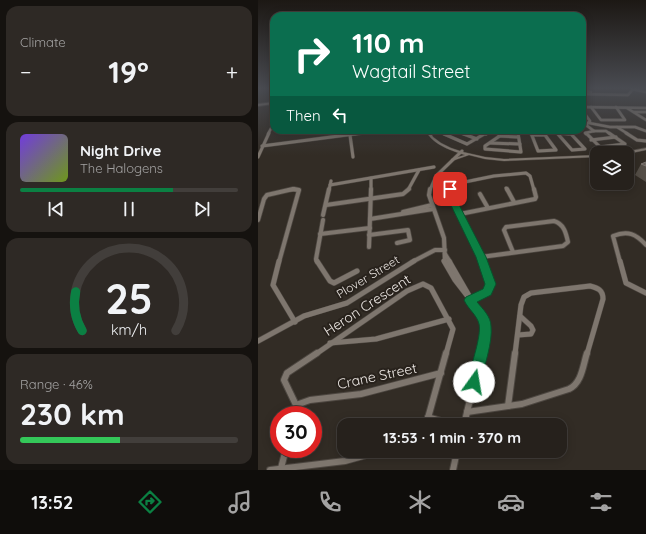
<!DOCTYPE html>
<meta charset="utf-8">
<style>
:root{--surface:#26211c;--page:#2e2925;--text:#f1f3f6;--muted:#a4a3a3;--line:#423e3b;--accent:#0b8043}
body{margin:0;font-family:Quicksand,sans-serif;background:var(--page);color:var(--text);height:100vh;display:flex;flex-direction:column;font-size:15px;white-space:nowrap}
*{box-sizing:border-box;margin:0}
p{font-size:13px;color:var(--muted)}
.icon{flex:none;width:22px;height:22px;fill:none;stroke:currentColor;stroke-width:2;stroke-linecap:round;stroke-linejoin:round}
.map{position:relative;flex:1;overflow:hidden}
.drawer{display:flex;flex-direction:column;gap:6px;padding:6px;background:#15120f;width:258px}
.drawer>*{flex:none}
.guide{position:absolute;left:12px;top:12px;width:316px;height:122px;border-radius:12px;box-shadow:0 2px 10px #0003,0 0 0 1px var(--line);background:#0b6e4f;color:#fff;overflow:hidden}
.controls{position:absolute;left:332px;top:146px;display:grid;gap:8px}
.controls a{display:grid;place-items:center;width:44px;height:44px;border-radius:8px;background:var(--surface);box-shadow:0 2px 10px #0003,0 0 0 1px var(--line);font-size:20px}
.speed{position:absolute;left:12px;top:406px;display:flex;gap:8px;font-size:20px;font-weight:700;text-align:center}
.speed>*{display:grid;place-content:center;width:52px;height:52px;border-radius:50%;background:var(--surface);box-shadow:0 2px 10px #0003,0 0 0 1px var(--line);line-height:1}
.speed .limit{border:6px solid #d22;background:#fff;color:#111}
.pin{position:absolute;display:grid;place-items:center;width:34px;height:34px;color:#fff;margin:-17px;border-radius:8px;box-shadow:0 2px 6px #0006}
.me{position:absolute;width:44px;margin:-22px;rotate:13deg;stroke-linejoin:round;filter:drop-shadow(0 0 3px #0008)}
.turn{display:flex;align-items:center;gap:14px;height:84px;padding:0 16px;font-size:18px}
.turn .icon{width:52px;height:52px;stroke-width:2.5}
.turn b{display:block;font-size:28px;line-height:34px}
.then{display:flex;align-items:center;height:38px;padding:0 16px;background:#0003;gap:8px;font-size:15px}
.big{font-size:30px;font-weight:700;line-height:1.1}
.drawer .card{flex:1;display:flex;flex-direction:column;justify-content:center;gap:6px;min-width:0;padding:0 14px;border-radius:12px;background:var(--page)}
.drawer .dial{align-items:center;gap:0}
.dial svg{height:104px;overflow:visible;fill:none;stroke:var(--line);stroke-width:7;stroke-linecap:round;text-anchor:middle}
.dial text{fill:var(--text);stroke:none}
.song{display:flex;align-items:center;gap:12px}
.cover{width:48px;height:48px;border-radius:6px;background:linear-gradient(135deg,hsl(260 70% 55%),hsl(80 70% 35%))}
.played{height:4px;border-radius:2px;background:linear-gradient(90deg,var(--accent) 70%,var(--line) 70%)}
.keys{display:flex;justify-content:space-around;direction:ltr}
.heat{display:flex;justify-content:space-between;align-items:center;font-size:22px;direction:ltr}
.charge{height:6px;border-radius:3px;background:linear-gradient(90deg,#34c759 46%,var(--line) 0)}
.trip{position:absolute;left:79px;top:418px;width:230px;height:40px;border-radius:12px;background:var(--surface);box-shadow:0 2px 10px #0003,0 0 0 1px var(--line);font-weight:700;line-height:40px;text-align:center}
.tabs{display:flex;height:64px;justify-content:space-around;align-items:center;background:#0f0d0b;color:var(--muted)}
.tabs .icon{width:28px;height:28px}
.tabs .on{color:var(--accent)}
.tabs b{font-size:18px;color:var(--text)}
main{display:flex;flex:1;min-height:0}
.map>svg:first-child{display:block}
.lines{fill:none;stroke-linecap:round;stroke-linejoin:round}
.minor-far4-casing{stroke:#4d4741;stroke-width:3.5}
.minor-far3-casing{stroke:#4d4741;stroke-width:4}
.minor-far2-casing{stroke:#4d4741;stroke-width:5.5}
.minor-far1-casing{stroke:#4d4741;stroke-width:6}
.minor-casing{stroke:#4d4741;stroke-width:8}
.tertiary-casing{stroke:#4d4741;stroke-width:1}
.secondary-casing{stroke:#4d4741;stroke-width:2}
.minor-far4{stroke:#7e766e;stroke-width:2.5}
.minor-far3{stroke:#7e766e;stroke-width:3}
.minor-far2{stroke:#7e766e;stroke-width:4}
.minor-far1{stroke:#7e766e;stroke-width:5}
.minor{stroke:#7e766e;stroke-width:6}
.tertiary{fill:#7e766e;fill-rule:evenodd}
.secondary{fill:#7e766e;fill-rule:evenodd}
.wall{fill:#544e47}
.building{fill:#655e58;stroke:#7a746e}
.route{fill:#0b8043;stroke:#07532c}
.labels{text-anchor:middle;stroke-width:4;stroke-linejoin:round;paint-order:stroke}
.street-label{font-size:12px;fill:#ede8e4;stroke:#28221c}
.near-street-label{font-size:14px;fill:#ede8e4;stroke:#28221c}
</style>
<main>
<section class="drawer">
<div class="card"><p>Climate</p>
<div class="heat"><a>−</a><b class="big">19°</b><a>+</a></div>
</div>
<div class="card">
<div class="song"><i class="cover"></i><div><b>Night Drive</b><p>The Halogens</p></div></div>
<div class="played"></div>
<div class="keys"><svg class="icon" aria-label="previous" viewBox="0 0 24 24"><path d="M18 5L8 12l10 7zM5 5v14"/></svg><svg class="icon" aria-label="pause" viewBox="0 0 24 24"><path d="M8 5v14M16 5v14"/></svg><svg class="icon" aria-label="next" viewBox="0 0 24 24"><path d="M6 5l10 7-10 7zM19 5v14"/></svg></div>
</div>
<div class="card dial"><svg viewBox="0 0 100 80">
<path d="M14 69A42 42 0 1 1 86 69"/>
<path d="M14 69A42 42 0 0 1 9 39" stroke="#0b8043"/>
<text x="50" y="56" font-size="32" font-weight="700">25</text>
<text x="50" y="72" font-size="11">km/h</text>
</svg></div>
<div class="card"><p>Range · 46%</p><b class="big">230 km</b><div class="charge"></div></div>
</section>
<div class="map">
<svg width="388" height="470" viewBox="0 0 388 470">
<rect width="100%" height="100%" fill="#322c25"/>
<g class="lines">
<g class="minor-far4-casing">
<g id="minor-far4">
<polyline points="374,89 388,92"/>
<polyline points="324,90 333,92"/>
<polyline points="324,94 370,95 375,89"/>
<polyline points="324,107 388,108"/>
<polyline points="333,107 343,120 367,120 358,107"/>
<polyline points="369,108 388,120"/>
<polyline points="324,110 332,121 329,124 324,125"/>
<polyline points="376,112 388,112"/>
<polyline points="331,123 352,127 377,127 388,131"/>
<polyline points="328,125 336,131"/>
<polyline points="359,127 370,134"/>
<polyline points="196,130 206,134"/>
<polyline points="218,130 228,134"/>
<polyline points="259,130 260,134"/>
<polyline points="272,130 273,134"/>
<polyline points="297,130 299,133"/>
<polyline points="336,131 348,131 352,134"/>
<polyline points="299,133 311,134"/>
<polyline points="10,134 16,123"/>
<polyline points="97,134 126,130"/>
<polyline points="186,134 193,130"/>
<polyline points="226,134 233,130"/>
<polyline points="244,134 250,130"/>
<polyline points="328,134 327,133 336,131"/>
</g>
</g>
<g class="minor-far3-casing">
<g id="minor-far3">
<polyline points="188,133 186,134 209,144 228,133"/>
<polyline points="203,133 219,139"/>
<polyline points="225,133 228,134"/>
<polyline points="246,133 227,146 227,149 263,152 260,133"/>
<polyline points="273,133 280,151 298,150 287,135 274,135"/>
<polygon points="299,133 313,134 327,149 314,150"/>
<polyline points="328,133 342,147 367,144 351,133"/>
<polyline points="368,133 379,140 388,141"/>
<polyline points="92,135 95,157"/>
<polyline points="241,136 260,137"/>
<polyline points="333,140 358,137"/>
<polyline points="232,143 262,144"/>
<polyline points="4,146 104,133"/>
<polyline points="0,157 11,133"/>
<polyline points="72,185 176,167"/>
<polyline points="248,188 249,190"/>
<polyline points="30,190 41,190"/>
<polyline points="71,190 73,181"/>
<polyline points="113,190 113,178"/>
<polyline points="150,190 161,170"/>
<polyline points="172,190 178,176 204,151"/>
<polyline points="193,190 194,186 197,184 236,176 268,173 272,176 276,190"/>
</g>
</g>
<g class="minor-far2-casing">
<g id="minor-far2">
<polyline points="172,189 171,195 186,238 187,262"/>
<polyline points="193,189 192,195 225,262"/>
<polyline points="249,189 256,202"/>
<polyline points="222,194 230,208"/>
<polyline points="68,205 145,194 151,189"/>
<polyline points="145,212 174,205"/>
<polyline points="202,214 277,199 278,197 276,189"/>
<polyline points="65,215 71,189"/>
<polyline points="112,219 175,209"/>
<polyline points="0,220 6,199 9,195 35,189"/>
<polyline points="62,234 112,228"/>
<polyline points="111,235 150,230 152,240 139,243"/>
<polyline points="111,247 113,189"/>
<polyline points="187,254 192,262"/>
<path d="M 223,257 L 305,246 L 310,242 C 308,233 306,224 296,221 L 248,227 L 246,230 L 255,252"/>
<polyline points="21,262 41,190 36,189"/>
<polyline points="59,262 58,259 65,220"/>
<polyline points="154,262 177,250 187,250"/>
<path d="M 362,262 L 355,236 C 370,230 378,234 388,245"/>
</g>
</g>
<g class="minor-far1-casing">
<g id="minor-far1">
<polyline points="21,261 15,285 37,322"/>
<polyline points="59,261 72,281 76,283 99,271"/>
<polyline points="186,261 197,280 221,311"/>
<polyline points="191,261 228,325 223,354"/>
<polyline points="362,261 368,283 388,293"/>
<polyline points="211,300 230,292 232,285 225,261"/>
<polyline points="260,335 273,334 275,330 273,326 262,316"/>
<polyline points="0,341 46,316 89,303 156,261"/>
<polyline points="72,343 118,339 191,319"/>
<polyline points="58,354 149,291 165,284 173,288 195,329 188,354"/>
<path d="M 257,354 L 263,305 L 266,297 L 273,293 L 332,286 C 340,288 345,290 345,299 L 329,354"/>
</g>
</g>
<g class="minor-casing">
<g id="minor">
<polyline points="38,405 52,400 103,394 183,373"/>
<polyline points="250,406 257,353"/>
<path d="M 209,412 L 264,404 L 311,389 C 324,383 325,365 329,353"/>
<polyline points="37,415 38,405 26,380 29,373 59,353"/>
<polyline points="170,417 196,425"/>
<polyline points="168,425 188,353"/>
<polyline points="206,425 223,353"/>
<polyline points="23,468 28,449"/>
<polyline points="12,470 87,461 123,451"/>
<polyline points="195,470 199,451"/>
</g>
</g>
<g class="tertiary-casing">
<g id="tertiary">
<path d="M 167,130 L 171,130 L 175,137 L 183,143 L 193,148 L 205,152 L 227,157 L 246,159 L 339,155 L 339,157 L 246,161 L 227,159 L 211,155 L 194,161 L 193,161 L 193,159 L 207,155 C 195,151 182,147 173,138 C 171,136 169,133 167,130 Z"/>
<polygon points="388,148 388,150 369,154 364,153 366,152"/>
</g>
</g>
<g class="secondary-casing">
<polygon id="secondary" points="16,102 16,104 0,106 0,104"/>
</g>
<use href="#minor-far4" class="minor-far4"/>
<use href="#minor-far3" class="minor-far3"/>
<use href="#minor-far2" class="minor-far2"/>
<use href="#minor-far1" class="minor-far1"/>
<use href="#minor" class="minor"/>
<use href="#tertiary" class="tertiary"/>
<use href="#secondary" class="secondary"/>
</g>
<polygon class="wall" points="388,162 388,182 377,175 383,164"/>
<polygon class="building" points="388,162 388,166 383,164"/>
<linearGradient id="sky" x2="0" y2="1"><stop stop-color="#1c1814"/><stop offset="0.57" stop-color="#494b51"/><stop offset="1" stop-color="#494b51" stop-opacity="0"/></linearGradient>
<rect width="388" height="155" fill="url(#sky)"/>
<path class="route" d="M 192,187 L 196,189 L 196,195 L 228,257 L 238,284 L 233,295 L 219,302 C 225,309 233,317 233,326 C 235,342 226,366 223,382 L 221,386 L 216,388 L 211,386 L 209,382 C 212,369 224,335 221,324 C 219,315 210,309 206,300 L 208,297 L 225,289 L 227,284 L 218,257 L 188,195 L 189,189 Z"/>
<g class="labels">
<g class="street-label">
<text transform="translate(110 277) rotate(-31)" y="4">Plover Street</text>
</g>
<g class="near-street-label">
<text transform="translate(109 305) rotate(-33)" y="5">Heron Crescent</text>
<text transform="translate(119 376) rotate(-12)" y="5">Crane Street</text>
</g>
</g>
</svg>
<div class="controls">
<a><svg class="icon" aria-label="layers" viewBox="0 0 24 24"><path d="M12 4l9 5-9 5-9-5zM3 14l9 5 9-5"/></svg></a>
</div>
<div class="speed"><div class="limit">30</div></div>
<div class="pin" style="left:192px;top:189px;background:#d93025"><svg class="icon" aria-label="arrive" viewBox="0 0 24 24"><path d="M6 21V4h12l-3 4 3 4H6"/></svg></div>
<svg class="me" style="left:216px;top:382px" viewBox="-20 -20 40 40"><circle r="19" fill="#fff"/><path d="M0-13L10 11 0 6-10 11z" fill="#0b8043"/></svg>
<div class="trip">13:53 · 1 min · 370 m</div>
<div class="guide">
<div class="turn"><svg class="icon" aria-label="right" viewBox="0 0 24 24"><path d="M7 20v-9h11M14 6l5 5-5 5"/></svg><div><b>110 m</b>Wagtail Street</div></div>
<div class="then">Then<svg class="icon" aria-label="left" viewBox="0 0 24 24"><path d="M17 20v-9H6M10 6l-5 5 5 5"/></svg></div>
</div>
</div>
</main>
<nav class="tabs">
<b>13:52</b>
<svg class="icon on" aria-label="directions" viewBox="0 0 24 24"><path d="M12 3l9 9-9 9-9-9zM9 14v-3h6M13 9l2 2-2 2"/></svg>
<svg class="icon" aria-label="music" viewBox="0 0 24 24"><path d="M9 18V5l10-2v13"/><circle cx="6" cy="18" r="3"/><circle cx="16" cy="16" r="3"/></svg>
<svg class="icon" aria-label="phone" viewBox="0 0 24 24"><path d="M5 4h4l2 5-3 2q2 4 5 5l2-3 5 2v4C11 20 4 13 5 4z"/></svg>
<svg class="icon" aria-label="climate" viewBox="0 0 24 24"><path d="M12 3v18M4 7l16 10M4 17L20 7"/></svg>
<svg class="icon" aria-label="car" viewBox="0 0 24 24"><path d="M5 17H2v-5l4-1 3-4h7l3 4 3 1v5h-3M9 17h6M6 11h13"/><circle cx="7" cy="17" r="2"/><circle cx="17" cy="17" r="2"/></svg>
<svg class="icon" aria-label="filters" viewBox="0 0 24 24"><path d="M4 7h16M4 17h16"/><circle cx="9" cy="7" r="2"/><circle cx="15" cy="17" r="2"/></svg>
</nav>
